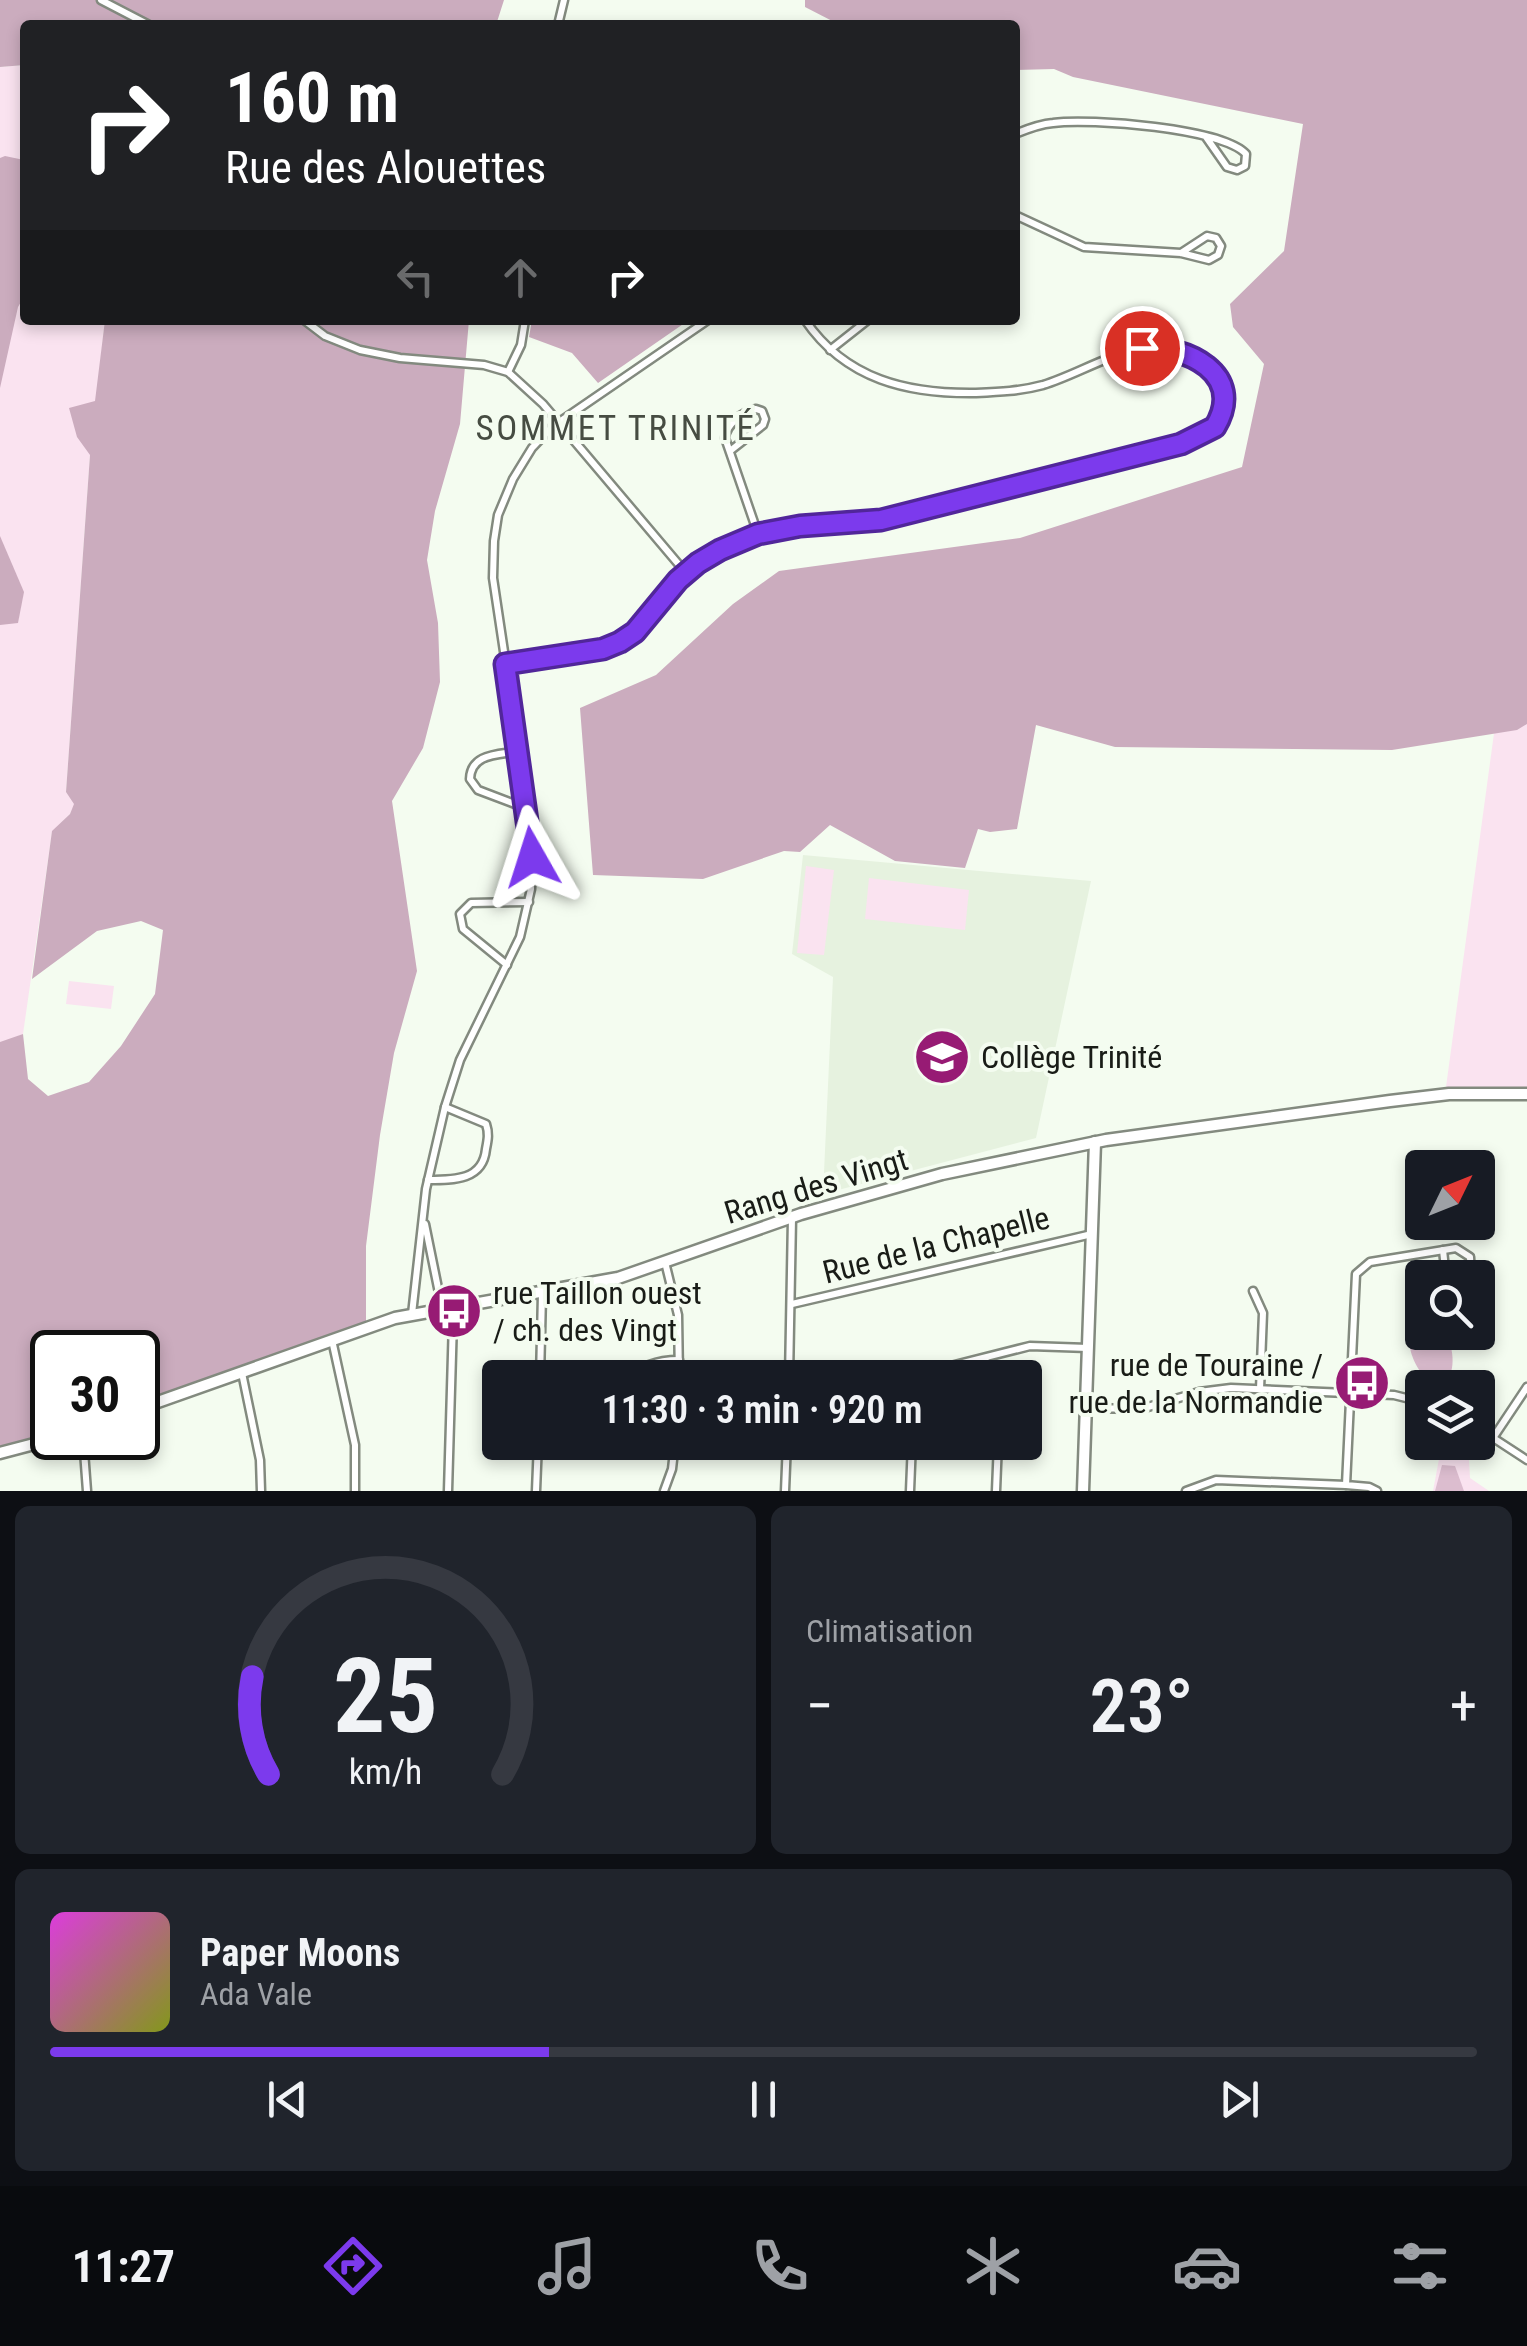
<!DOCTYPE html>
<html lang="fr">
<meta charset="utf-8">
<style>
:root{--surface:#171b24;--page:#20242c;--text:#f1f3f6;--muted:#9ea1a6;--line:#363941;--accent:#7c3aed}
body{margin:0;font-family:"Roboto Condensed",sans-serif;background:var(--page);color:var(--text);height:100vh;display:flex;flex-direction:column;font-size:38px;white-space:nowrap}
*{box-sizing:border-box;margin:0}
p{font-size:32px;color:var(--muted)}
.icon{flex:none;width:55px;height:55px;fill:none;stroke:currentColor;stroke-width:2;stroke-linecap:round;stroke-linejoin:round}
.map{position:relative;height:1491px;overflow:hidden}
.sheet{display:flex;flex-direction:column;gap:15px;padding:15px;background:#0d0f14;flex:1}
.sheet>*{flex:none}
.top-card{position:absolute;left:20px;top:20px;width:1000px;height:305px;border-radius:10px;box-shadow:0 5px 15px #0003;background:#202124;color:#fff;overflow:hidden}
.needle{width:65px;rotate:47deg}
.controls{position:absolute;left:1405px;top:1150px;display:grid;gap:20px}
.controls a{display:grid;place-items:center;width:90px;height:90px;border-radius:10px;background:var(--surface);box-shadow:0 5px 15px #0003;font-size:50px}
.speed{position:absolute;left:30px;top:1330px;display:flex;gap:20px;font-size:50px;font-weight:700;text-align:center}
.speed>*{display:grid;place-content:center;width:130px;height:130px;border-radius:50%;background:var(--surface);box-shadow:0 5px 15px #0003;line-height:1}
.speed .limit{border:5px solid #111;border-radius:15px;background:#fff;color:#111}
.pin{position:absolute;display:grid;place-items:center;width:85px;height:85px;color:#fff;margin:-42px;border:5px solid #fff;border-radius:50%;box-shadow:0 2px 10px #0007}
.me{position:absolute;width:110px;margin:-55px;rotate:354deg;stroke-linejoin:round;filter:drop-shadow(0 0 8px #0008)}
.turn{display:flex;align-items:center;gap:35px;height:210px;padding:0 40px;font-size:45px}
.turn .icon{width:130px;height:130px;stroke-width:2.5}
.turn b{display:block;font-size:70px;line-height:85px}
.lanes{display:flex;align-items:center;height:95px;padding:0 40px;background:#0003;justify-content:center;gap:50px;direction:ltr}
.lanes .off{opacity:.35}
.big{font-size:75px;font-weight:600;line-height:1.1}
.sheet .widget{flex:1;display:flex;flex-direction:column;justify-content:center;gap:15px;min-width:0;padding:0 35px;border-radius:15px;background:var(--page)}
.sheet .dial{align-items:center;gap:0}
.dial svg{height:260px;overflow:visible;fill:none;stroke:var(--line);stroke-width:7;stroke-linecap:round;text-anchor:middle}
.dial text{fill:var(--text);stroke:none}
.song{display:flex;align-items:center;gap:30px}
.cover{width:120px;height:120px;border-radius:15px;background:linear-gradient(135deg,hsl(300 70% 55%),hsl(70 70% 35%))}
.played{height:10px;border-radius:5px;background:linear-gradient(90deg,var(--accent) 35%,var(--line) 35%)}
.keys{display:flex;justify-content:space-around;direction:ltr}
.heat{display:flex;justify-content:space-between;align-items:center;font-size:55px;direction:ltr}
.sheet .tiles{flex:1;display:grid;gap:15px;grid-template-columns:1fr 1fr}
.widget:last-child{grid-column:span 2}
.trip{position:absolute;left:482px;top:1360px;width:560px;height:100px;border-radius:10px;background:var(--surface);box-shadow:0 5px 15px #0003;font-weight:600;line-height:100px;text-align:center}
.tabs{display:flex;height:160px;justify-content:space-around;align-items:center;background:#090b0e;color:var(--muted)}
.tabs .icon{width:70px;height:70px}
.tabs .selected{color:var(--accent)}
.tabs b{font-size:45px;color:var(--text)}
.map>svg:first-child{display:block}
.built{fill:#e6f2df}
.green{fill:#fae3f0}
.forest{fill:#cbacbe}
.water{fill:#dcbdcf}
.lines{fill:none;stroke-linecap:round;stroke-linejoin:round}
.street-casing{stroke:#838a7f;stroke-width:11}
.secondary-casing{stroke:#838a7f;stroke-width:15}
.street{stroke:#fff;stroke-width:6}
.secondary{stroke:#fff;stroke-width:10}
.route-casing{stroke:#51269a;stroke-width:25}
.route{stroke:#7c3aed;stroke-width:18}
.labels{text-anchor:middle;stroke-width:8;stroke-linejoin:round;paint-order:stroke}
.poi-label{font-size:32px;fill:#191c17;stroke:#f4fcf0;text-anchor:start}
.street-label{font-size:32px;fill:#191c17;stroke:#f4fcf0}
.neighbourhood-label{font-size:35px;letter-spacing:2.5px;fill:#464c42;stroke:#f4fcf0}
</style>
<div class="map">
<svg width="1527" height="1491" viewBox="0 0 1527 1491">
<rect width="100%" height="100%" fill="#f4fcf0"/>
<polygon class="built" points="803,855 1091,881 1036,1138 823,1194 833,977 792,954"/>
<g class="green">
<polygon points="25,65 25,320 105,320 90,455 66,792 75,804 70,814 52,832 23,1034 0,1044 0,67"/>
<polygon points="1527,490 1527,1087 1446,1087"/>
<polygon points="806,866 834,870 824,955 797,953"/>
<polygon points="869,878 969,890 965,930 865,919"/>
<polygon points="69,981 114,986 111,1009 66,1004"/>
<polygon points="1442,1443 1468,1443 1470,1478 1489,1491 1433,1491"/>
</g>
<g class="forest">
<polygon points="0,0 504,0 496,25 25,25 25,65 0,67"/>
<polygon points="805,0 1527,0 1527,724 1517,730 1392,750 1115,747 1036,725 1017,829 990,832 978,829 965,868 895,861 830,825 800,852 784,851 703,879 593,875 580,708 656,675 733,604 779,571 1020,538 1242,467 1264,364 1233,327 1230,304 1284,251 1303,124 1073,77 1054,69 1015,70 1015,25 840,25 805,7"/>
<polygon points="5,156 24,160 25,165 25,295 18,307 0,388 0,158"/>
<polygon points="105,320 469,320 460,424 435,511 427,560 438,623 440,682 423,748 392,801 417,971 394,1053 380,1135 366,1246 366,1322 138,1403 138,1352 52,1352 52,1433 0,1446 0,1042 23,1034 28,1079 48,1096 89,1082 121,1046 155,994 163,930 141,921 97,931 32,979 52,831 70,814 74,804 66,792 90,455 77,437 69,408 95,401"/>
<polygon points="532,320 689,320 598,383 572,353 529,337"/>
<polygon points="0,536 24,592 18,623 0,625"/>
</g>
<g class="water">
<path d="M 1422,1313 L 1422,1332 L 1446,1333 C 1454,1350 1457,1373 1442,1387 C 1415,1382 1395,1329 1422,1313 Z"/>
<polygon points="1442,1465 1455,1466 1464,1491 1435,1491"/>
</g>
<g class="lines">
<g class="street-casing">
<g id="street">
<polyline points="101,0 149,25"/>
<polyline points="558,25 564,0"/>
<path d="M 1015,134 C 1027,129 1040,124 1053,123 C 1090,118 1223,128 1246,154 L 1245,166 L 1237,170 L 1227,167 L 1206,137"/>
<polyline points="1015,215 1084,247 1181,253 1209,260 1218,255 1221,246 1216,238 1207,236 1181,253"/>
<polyline points="304,320 325,336 360,350 400,358 484,365 508,372 543,404 686,573"/>
<polyline points="830,350 868,320"/>
<polyline points="508,372 521,345 525,320"/>
<path d="M 730,451 L 763,425 L 765,419 L 762,411 L 756,409 C 743,411 726,425 725,438 L 758,534"/>
<path d="M 505,664 C 539,659 594,658 623,640 C 643,628 654,608 669,591 C 690,564 718,550 749,537 C 789,521 834,527 876,521 C 923,513 969,499 1015,487 C 1052,477 1196,451 1216,426 C 1224,417 1225,393 1221,382 C 1210,355 1168,344 1142,349 C 1108,354 1076,375 1043,385 C 1021,391 999,392 976,393 C 908,394 846,380 805,320"/>
<path d="M 519,751 C 498,755 471,753 470,779 L 478,790 L 528,809"/>
<polyline points="507,965 463,929 460,914 471,903 529,902"/>
<path d="M 428,1180 C 455,1180 483,1180 486,1149 C 488,1139 489,1133 486,1124 L 445,1107"/>
<polyline points="425,1224 439,1293 453,1320 448,1491"/>
<polyline points="1443,1250 1446,1278"/>
<polyline points="665,1262 678,1315 679,1378"/>
<polyline points="1253,1291 1263,1313 1260,1389"/>
<polyline points="792,1304 1092,1234"/>
<polyline points="412,1314 426,1189 445,1107 460,1060 520,937 531,889 532,839 493,578 494,541 498,515 513,479 532,448 552,427 708,320"/>
<polyline points="332,1340 355,1445 355,1491"/>
<polyline points="985,1358 990,1378"/>
<polyline points="242,1373 260,1460 261,1491"/>
<polyline points="540,1378 542,1294"/>
<path d="M 633,1378 C 643,1363 663,1360 679,1360"/>
<polyline points="789,1378 792,1218"/>
<polyline points="918,1378 927,1372 1030,1346 1088,1348"/>
<polyline points="1087,1408 1141,1409 1199,1392 1231,1388 1394,1395 1422,1402"/>
<polyline points="1478,1428 1527,1460"/>
<polyline points="83,1438 87,1491"/>
<polyline points="1493,1438 1527,1387"/>
<polyline points="536,1491 538,1442"/>
<polyline points="664,1491 672,1469 675,1442"/>
<polyline points="785,1491 787,1442"/>
<polyline points="910,1491 912,1442"/>
<polyline points="996,1491 998,1442"/>
<polyline points="1186,1491 1216,1480 1346,1485"/>
<polyline points="1377,1491 1369,1487 1346,1485 1356,1274 1370,1262 1456,1248 1470,1257 1471,1278"/>
</g>
</g>
<g class="secondary-casing">
<g id="secondary">
<polyline points="138,1409 395,1318 618,1278 801,1214 942,1174 1106,1140 1390,1101 1449,1094 1527,1094"/>
<polyline points="0,1453 57,1438"/>
<polyline points="1083,1491 1095,1142"/>
</g>
</g>
<use href="#street" class="street"/>
<use href="#secondary" class="secondary"/>
</g>
<g class="lines">
<g class="route-casing">
<path id="route" d="M 532,857 L 505,664 L 603,649 L 620,642 L 635,632 L 678,580 L 698,563 L 720,550 L 758,534 L 800,526 L 881,520 L 1181,444 L 1215,427 C 1247,374 1186,345 1142,348"/>
</g>
<use href="#route" class="route"/>
</g>
<defs>
<g id="school-disc" transform="scale(2.875)"><circle r="9.5" fill="#971b74" stroke="#f4fcf0"/><path d="M0-5L7-2L0 1L-7-2ZM-4 1L0 2.5L4 1V4Q0 6-4 4Z" fill="#fff"/></g>
<g id="bus-disc" transform="scale(2.875)"><circle r="9.5" fill="#971b74" stroke="#f4fcf0"/><path d="M-5-6H5V4H4V6H2V4H-2V6H-4V4H-5ZM-3.5-4V0h7V-4ZM-3.5 1.2v1.5H-2V1.2ZM2 1.2v1.5H3.5V1.2Z" fill="#fff"/></g>
</defs>
<g fill-rule="evenodd">
<use href="#school-disc" x="942" y="1057"/>
<use href="#bus-disc" x="454" y="1311"/>
<use href="#bus-disc" x="1362" y="1383"/>
</g>
<g class="labels">
<g class="poi-label">
<text x="981" y="1068">Collège Trinité</text>
<text x="493" y="1304">rue Taillon ouest<tspan x="493" dy="37">/ ch. des Vingt</tspan></text>
<text x="1323" y="1376" text-anchor="end">rue de Touraine /<tspan x="1323" dy="37">rue de la Normandie</tspan></text>
</g>
<g class="street-label">
<text transform="translate(816 1186) rotate(-17)" y="11">Rang des Vingt</text>
<text transform="translate(936 1245) rotate(-14)" y="11">Rue de la Chapelle</text>
</g>
<g class="neighbourhood-label">
<text x="616" y="440">SOMMET TRINITÉ</text>
</g>
</g>
</svg>
<div class="controls">
<a><svg class="needle" viewBox="-14 -14 28 28"><path d="M0-13l5 13h-10z" fill="#e53935"/><path d="M0 13l5-13h-10z" fill="#9ea1a6"/></svg></a>
<a><svg class="icon" aria-label="search" viewBox="0 0 24 24"><circle cx="10" cy="10" r="6"/><path d="M15 15l6 6"/></svg></a>
<a><svg class="icon" aria-label="layers" viewBox="0 0 24 24"><path d="M12 4l9 5-9 5-9-5zM3 14l9 5 9-5"/></svg></a>
</div>
<div class="speed"><div class="limit">30</div></div>
<div class="pin" style="left:1142px;top:348px;background:#d93025"><svg class="icon" aria-label="arrive" viewBox="0 0 24 24"><path d="M6 21V4h12l-3 4 3 4H6"/></svg></div>
<svg class="me" style="left:532px;top:857px" viewBox="-20 -20 40 40"><path d="M0-17L14 15 0 8-14 15z" fill="#7c3aed" stroke="#fff" stroke-width="4"/></svg>
<div class="trip">11:30 · 3 min · 920 m</div>
<div class="top-card">
<div class="turn"><svg class="icon" aria-label="right" viewBox="0 0 24 24"><path d="M7 20v-9h11M14 6l5 5-5 5"/></svg><div><b>160 m</b>Rue des Alouettes</div></div>
<div class="lanes"><svg class="icon off" aria-label="left" viewBox="0 0 24 24"><path d="M17 20v-9H6M10 6l-5 5 5 5"/></svg><svg class="icon off" aria-label="ahead" viewBox="0 0 24 24"><path d="M12 20V5M6 11l6-6 6 6"/></svg><svg class="icon" aria-label="right" viewBox="0 0 24 24"><path d="M7 20v-9h11M14 6l5 5-5 5"/></svg></div>
</div>
</div>
<section class="sheet">
<div class="tiles">
<div class="widget dial"><svg viewBox="0 0 100 80">
<path d="M14 69A42 42 0 1 1 86 69"/>
<path d="M14 69A42 42 0 0 1 9 39" stroke="#7c3aed"/>
<text x="50" y="56" font-size="32" font-weight="700">25</text>
<text x="50" y="72" font-size="11">km/h</text>
</svg></div>
<div class="widget"><p>Climatisation</p>
<div class="heat"><a>−</a><b class="big">23°</b><a>+</a></div>
</div>
<div class="widget">
<div class="song"><i class="cover"></i><div><b>Paper Moons</b><p>Ada Vale</p></div></div>
<div class="played"></div>
<div class="keys"><svg class="icon" aria-label="previous" viewBox="0 0 24 24"><path d="M18 5L8 12l10 7zM5 5v14"/></svg><svg class="icon" aria-label="pause" viewBox="0 0 24 24"><path d="M8 5v14M16 5v14"/></svg><svg class="icon" aria-label="next" viewBox="0 0 24 24"><path d="M6 5l10 7-10 7zM19 5v14"/></svg></div>
</div>
</div>
</section>
<nav class="tabs">
<b>11:27</b>
<svg class="icon selected" aria-label="directions" viewBox="0 0 24 24"><path d="M12 3l9 9-9 9-9-9zM9 14v-3h6M13 9l2 2-2 2"/></svg>
<svg class="icon" aria-label="music" viewBox="0 0 24 24"><path d="M9 18V5l10-2v13"/><circle cx="6" cy="18" r="3"/><circle cx="16" cy="16" r="3"/></svg>
<svg class="icon" aria-label="phone" viewBox="0 0 24 24"><path d="M5 4h4l2 5-3 2q2 4 5 5l2-3 5 2v4C11 20 4 13 5 4z"/></svg>
<svg class="icon" aria-label="climate" viewBox="0 0 24 24"><path d="M12 3v18M4 7l16 10M4 17L20 7"/></svg>
<svg class="icon" aria-label="car" viewBox="0 0 24 24"><path d="M5 17H2v-5l4-1 3-4h7l3 4 3 1v5h-3M9 17h6M6 11h13"/><circle cx="7" cy="17" r="2"/><circle cx="17" cy="17" r="2"/></svg>
<svg class="icon" aria-label="filters" viewBox="0 0 24 24"><path d="M4 7h16M4 17h16"/><circle cx="9" cy="7" r="2"/><circle cx="15" cy="17" r="2"/></svg>
</nav>
